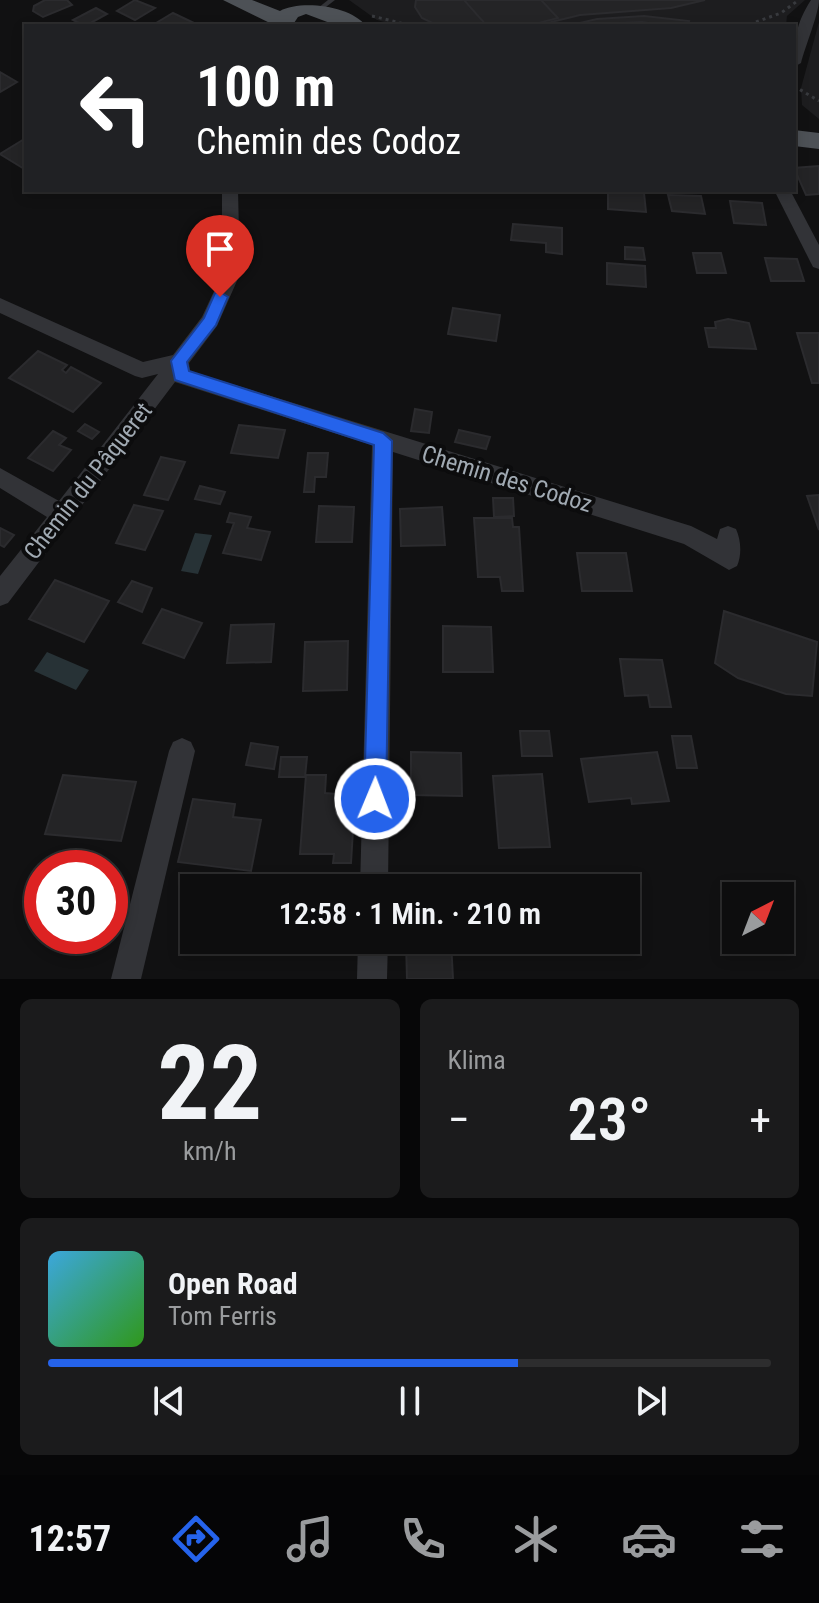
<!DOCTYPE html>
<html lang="de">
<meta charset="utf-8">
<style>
:root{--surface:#0d0d0e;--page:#1b1b1c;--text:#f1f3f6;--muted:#9a9c9e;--line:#2d2d2e;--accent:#2563eb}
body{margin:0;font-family:"Roboto Condensed",sans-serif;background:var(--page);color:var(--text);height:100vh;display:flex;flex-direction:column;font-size:30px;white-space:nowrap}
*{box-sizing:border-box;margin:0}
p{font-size:26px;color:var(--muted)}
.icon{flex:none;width:44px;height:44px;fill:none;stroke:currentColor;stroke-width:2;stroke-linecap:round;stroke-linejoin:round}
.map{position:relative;height:979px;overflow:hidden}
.drawer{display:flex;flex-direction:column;gap:20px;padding:20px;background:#070708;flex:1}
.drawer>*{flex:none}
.top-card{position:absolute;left:24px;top:24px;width:772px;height:168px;border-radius:0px;box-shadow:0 4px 12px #0003,0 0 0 2px var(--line);background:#202124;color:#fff;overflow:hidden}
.needle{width:52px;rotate:42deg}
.fabs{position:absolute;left:722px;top:882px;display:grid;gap:16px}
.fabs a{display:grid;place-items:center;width:72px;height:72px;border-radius:0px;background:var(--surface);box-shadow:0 4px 12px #0003,0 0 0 2px var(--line);font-size:40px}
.speed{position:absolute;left:24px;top:850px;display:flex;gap:16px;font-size:40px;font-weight:700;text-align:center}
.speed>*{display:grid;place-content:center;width:104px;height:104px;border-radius:50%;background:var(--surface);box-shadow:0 4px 12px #0003,0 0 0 2px var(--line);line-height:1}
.speed .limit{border:12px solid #d22;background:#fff;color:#111}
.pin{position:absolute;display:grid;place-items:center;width:68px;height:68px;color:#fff;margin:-82px -34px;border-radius:50% 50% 50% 0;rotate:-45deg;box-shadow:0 0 8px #0007}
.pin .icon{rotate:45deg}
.me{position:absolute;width:88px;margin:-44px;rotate:1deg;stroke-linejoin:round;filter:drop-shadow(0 0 6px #0008)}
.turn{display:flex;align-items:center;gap:28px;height:168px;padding:0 40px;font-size:36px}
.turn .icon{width:104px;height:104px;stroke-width:2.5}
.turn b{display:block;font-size:56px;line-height:68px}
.big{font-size:60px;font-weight:600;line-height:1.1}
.drawer .card{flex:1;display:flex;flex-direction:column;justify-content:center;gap:12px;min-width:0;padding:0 28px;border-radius:12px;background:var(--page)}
.drawer .dial{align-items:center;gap:0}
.dial b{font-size:104px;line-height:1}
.song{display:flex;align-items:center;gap:24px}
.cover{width:96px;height:96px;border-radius:12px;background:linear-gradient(135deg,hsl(200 70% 55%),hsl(110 70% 35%))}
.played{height:8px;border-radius:4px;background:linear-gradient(90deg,var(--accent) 65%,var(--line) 65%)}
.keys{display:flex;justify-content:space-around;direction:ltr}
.heat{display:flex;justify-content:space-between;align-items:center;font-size:44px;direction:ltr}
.drawer .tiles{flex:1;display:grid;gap:20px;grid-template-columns:1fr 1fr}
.card:last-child{grid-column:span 2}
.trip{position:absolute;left:180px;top:874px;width:460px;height:80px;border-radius:0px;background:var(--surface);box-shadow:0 4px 12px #0003,0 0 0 2px var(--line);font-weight:600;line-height:80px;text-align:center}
.dock{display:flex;height:128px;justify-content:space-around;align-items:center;background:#050506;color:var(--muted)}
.dock .icon{width:56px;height:56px}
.dock .on{color:var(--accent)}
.dock b{font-size:36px;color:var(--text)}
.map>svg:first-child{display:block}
.built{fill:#1d1d1f}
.water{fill:#273236}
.building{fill:#242426;stroke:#2b2b2e;stroke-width:2}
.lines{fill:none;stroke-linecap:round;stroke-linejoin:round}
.path{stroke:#383a3e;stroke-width:3;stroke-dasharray:3 4;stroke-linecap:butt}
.service{fill:#323337;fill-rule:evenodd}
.minor{fill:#323337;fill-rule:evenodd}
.primary{fill:#4d5156;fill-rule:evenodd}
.route{fill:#2563eb;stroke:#184099;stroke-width:2}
.labels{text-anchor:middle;stroke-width:8;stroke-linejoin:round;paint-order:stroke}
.street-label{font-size:24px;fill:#a1aab3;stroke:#0c0c0d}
</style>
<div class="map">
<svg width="819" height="979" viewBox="0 0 819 979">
<rect width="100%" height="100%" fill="#111112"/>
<g class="built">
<polygon points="349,0 805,0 787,16 786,26 399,26 377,20"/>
<polygon points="819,22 819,119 802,105 801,88"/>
</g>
<g class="water">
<polygon points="195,533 212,535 198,574 181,571"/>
<polygon points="47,652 89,670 76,690 34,671"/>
</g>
<g class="building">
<polygon points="45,0 67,0 72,5 43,17 33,11 34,6"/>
<polygon points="135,0 155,8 135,20 117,11"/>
<polygon points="416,0 705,0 671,8 580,15 535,26 439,26 422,18 415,7"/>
<polygon points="464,0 541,0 558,18 527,26 487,26"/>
<polygon points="96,8 107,14 85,26 73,20"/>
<polygon points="173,13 196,24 151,26"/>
<polygon points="644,16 689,21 687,26 567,26 597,19"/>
<polygon points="642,22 667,26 594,26 618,23"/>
<polygon points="0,72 17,82 0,92"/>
<polygon points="26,138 26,170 0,154"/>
<polygon points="819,166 819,194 806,195 794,168"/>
<polygon points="608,190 644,193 646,212 608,209"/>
<polygon points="668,195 701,196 705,214 672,211"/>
<polygon points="730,201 762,203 766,225 734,223"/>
<polygon points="513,224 562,228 562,254 546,252 546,243 511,240"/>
<polygon points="625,247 643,248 645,260 625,259"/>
<polygon points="693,253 721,253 726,273 697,273"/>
<polygon points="765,258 797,259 804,281 771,281"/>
<polygon points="607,263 645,266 646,287 607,284"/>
<polygon points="453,308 500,315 496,341 448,334"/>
<polygon points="728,319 749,323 756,349 709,347 705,328 716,328 715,322"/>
<polygon points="797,333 819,333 819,383 812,383"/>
<polygon points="38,351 67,365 62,370 66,373 71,367 101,383 73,412 9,378"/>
<polygon points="415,409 432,412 429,433 411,431"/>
<polygon points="85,424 99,432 92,439 78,431"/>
<polygon points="239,425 285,430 278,458 231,453"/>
<polygon points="459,430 490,437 486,449 455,442"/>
<polygon points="53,431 66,438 59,445 71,450 53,471 28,458"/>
<polygon points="308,453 328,453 326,477 315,477 314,492 304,492"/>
<polygon points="161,457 185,462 168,500 144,495"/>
<polygon points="200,486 225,492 220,504 195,499"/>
<polygon points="819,495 819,530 807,496"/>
<polygon points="493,498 513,498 514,516 494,517"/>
<polygon points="134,505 163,511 145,550 116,543"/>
<polygon points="319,506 354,507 352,542 316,542"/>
<polygon points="442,507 445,545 401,546 400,509"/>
<polygon points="230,513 251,517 247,528 270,532 261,560 223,553 234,523 227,522"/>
<polygon points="474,518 512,518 513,527 519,527 523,591 502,591 500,577 478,577"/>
<polygon points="0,528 14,535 4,547 0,545"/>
<polygon points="577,553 626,553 632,591 582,591"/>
<polygon points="55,580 109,601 84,642 29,619"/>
<polygon points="132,581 152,588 142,612 118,602"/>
<polygon points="162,609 202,623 184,658 143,643"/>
<polygon points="724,611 817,642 812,696 786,694 738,678 715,663"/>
<polygon points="274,624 271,662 227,663 231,625"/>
<polygon points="443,626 491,627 493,672 443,672"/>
<polygon points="348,641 347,690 303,691 305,642"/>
<polygon points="620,659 662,660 671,707 650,707 648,695 625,696"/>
<polygon points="520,731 549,731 552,756 522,756"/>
<polygon points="672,736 691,736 697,768 677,768"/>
<polygon points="251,743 278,747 274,769 246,765"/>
<polygon points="411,752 461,753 462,796 411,795"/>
<polygon points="657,752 669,801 632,804 631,798 589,802 581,759"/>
<polygon points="281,757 307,757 305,777 279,777"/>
<polygon points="542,774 550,847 499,848 493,776"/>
<polygon points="63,775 136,782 121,841 45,834"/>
<polygon points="306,775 326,775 325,793 336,794 336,813 354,813 351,863 333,863 334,854 300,854"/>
<polygon points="193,799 235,804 233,817 261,820 251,871 178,862"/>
<polygon points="451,941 453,979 407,979 406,942"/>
</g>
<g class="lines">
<g class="path">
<polyline points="372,16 413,26"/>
<polyline points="756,22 781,13 796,2"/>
<polyline points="794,86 819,101"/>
</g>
<polygon class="service" points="328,0 335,0 322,10 318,10 318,8"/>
<g class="minor">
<path d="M 811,0 L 819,0 C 819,13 805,47 801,63 L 794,67 C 794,40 796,23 811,0 Z"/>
<path d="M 222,190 L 238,190 L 240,274 L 217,326 L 189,363 L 190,371 L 691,526 L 717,539 L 720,529 L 728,526 L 736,529 C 741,540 742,555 737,566 L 729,570 L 684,544 L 393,452 L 388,888 L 360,888 L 372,445 L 175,382 L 8,603 L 0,606 L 0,576 L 47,517 L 0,488 L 0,468 L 59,501 L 158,374 L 142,378 L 135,376 L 0,313 L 0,298 L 143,362 L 173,355 L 202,317 L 222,274 Z"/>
<polygon points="774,190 790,190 819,245 819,269 813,267"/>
<polygon points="182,738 191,742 195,751 141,979 111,979 169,751 173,742"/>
<polygon points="358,940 388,940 387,979 357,979"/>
</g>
<g class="primary">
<path d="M 223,0 L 252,0 L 280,11 C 300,0 350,5 366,26 L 338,26 L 306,14 L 298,17 L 292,26 L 276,26 Z"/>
<polygon points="794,130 819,133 819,149 794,146"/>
</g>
</g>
<polygon class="route" points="220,292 228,297 216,325 187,362 189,371 383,433 392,441 386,799 383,807 375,810 367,807 364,799 374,445 175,380 171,361 204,318 215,293"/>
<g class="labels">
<g class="street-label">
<text transform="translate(507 479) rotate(17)" y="8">Chemin des Codoz</text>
<text transform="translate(88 481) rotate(-52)" y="8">Chemin du Pâqueret</text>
</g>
</g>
</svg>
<div class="fabs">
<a><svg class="needle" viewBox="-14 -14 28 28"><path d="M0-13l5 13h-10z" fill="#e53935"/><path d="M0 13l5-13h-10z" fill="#9a9c9e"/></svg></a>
</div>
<div class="speed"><div class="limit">30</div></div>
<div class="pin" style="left:220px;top:297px;background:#d93025"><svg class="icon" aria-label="arrive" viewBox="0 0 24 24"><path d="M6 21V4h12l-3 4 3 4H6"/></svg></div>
<svg class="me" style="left:375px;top:799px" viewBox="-20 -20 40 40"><circle r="17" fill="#2563eb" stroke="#fff" stroke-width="3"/><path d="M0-11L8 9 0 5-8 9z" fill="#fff"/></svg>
<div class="trip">12:58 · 1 Min. · 210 m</div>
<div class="top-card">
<div class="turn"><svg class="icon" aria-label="left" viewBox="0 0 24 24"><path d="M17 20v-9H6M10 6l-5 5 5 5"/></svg><div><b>100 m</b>Chemin des Codoz</div></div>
</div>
</div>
<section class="drawer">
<div class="tiles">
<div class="card dial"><b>22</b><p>km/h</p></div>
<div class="card"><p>Klima</p>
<div class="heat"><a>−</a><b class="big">23°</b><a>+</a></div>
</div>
<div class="card">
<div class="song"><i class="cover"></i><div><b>Open Road</b><p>Tom Ferris</p></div></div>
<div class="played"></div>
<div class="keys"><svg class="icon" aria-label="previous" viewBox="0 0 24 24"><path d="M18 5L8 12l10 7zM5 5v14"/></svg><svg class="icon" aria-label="pause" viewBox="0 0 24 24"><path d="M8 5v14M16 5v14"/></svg><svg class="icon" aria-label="next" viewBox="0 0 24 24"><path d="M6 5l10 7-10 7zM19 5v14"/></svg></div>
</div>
</div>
</section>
<nav class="dock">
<b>12:57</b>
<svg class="icon on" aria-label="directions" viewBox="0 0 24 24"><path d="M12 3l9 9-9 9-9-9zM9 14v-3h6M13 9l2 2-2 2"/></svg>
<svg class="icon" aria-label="music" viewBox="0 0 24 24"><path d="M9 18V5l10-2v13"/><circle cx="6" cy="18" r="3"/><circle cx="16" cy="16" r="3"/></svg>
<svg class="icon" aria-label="phone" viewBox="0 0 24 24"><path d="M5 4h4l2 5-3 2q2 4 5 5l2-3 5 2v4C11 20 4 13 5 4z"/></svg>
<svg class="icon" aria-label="climate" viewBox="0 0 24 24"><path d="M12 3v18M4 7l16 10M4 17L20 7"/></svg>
<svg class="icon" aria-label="car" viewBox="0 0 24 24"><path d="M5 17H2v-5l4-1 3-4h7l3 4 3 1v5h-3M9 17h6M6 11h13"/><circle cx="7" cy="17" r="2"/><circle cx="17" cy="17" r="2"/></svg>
<svg class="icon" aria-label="filters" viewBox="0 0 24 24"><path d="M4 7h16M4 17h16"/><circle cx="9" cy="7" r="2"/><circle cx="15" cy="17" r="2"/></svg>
</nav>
